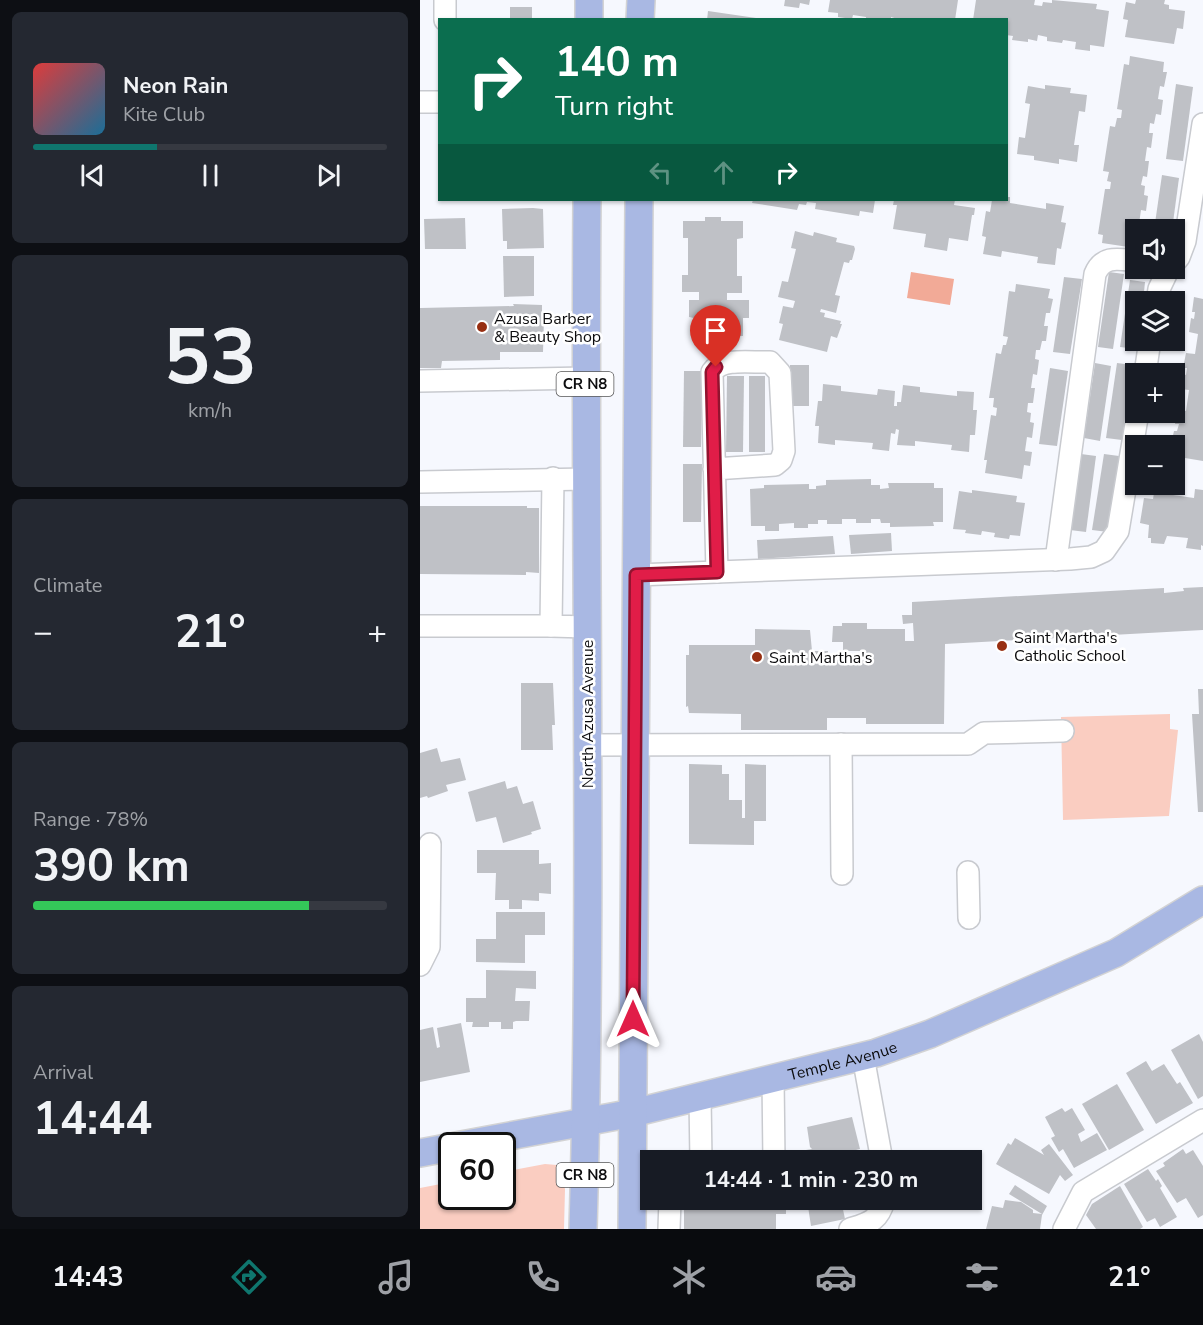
<!DOCTYPE html>
<meta charset="utf-8">
<style>
:root{--surface:#171b24;--page:#242831;--text:#f1f3f6;--muted:#9ea1a6;--line:#363941;--accent:#0f766e}
body{margin:0;font-family:"Nunito Sans",sans-serif;background:var(--page);color:var(--text);height:100vh;display:flex;flex-direction:column;font-size:22px;white-space:nowrap}
*{box-sizing:border-box;margin:0}
p{font-size:20px;color:var(--muted)}
.icon{flex:none;width:33px;height:33px;fill:none;stroke:currentColor;stroke-width:2;stroke-linecap:round;stroke-linejoin:round}
.map{position:relative;flex:1;overflow:hidden}
.details{display:flex;flex-direction:column;gap:12px;padding:12px;background:#0d0f14;width:420px}
.details>*{flex:none}
.banner{position:absolute;left:18px;top:18px;width:570px;height:183px;border-radius:0px;box-shadow:0 2px 4px #0004;background:#0b6e4f;color:#fff;overflow:hidden}
.controls{position:absolute;left:705px;top:219px;display:grid;gap:12px}
.controls a{display:grid;place-items:center;width:60px;height:60px;border-radius:0px;background:var(--surface);box-shadow:0 2px 4px #0004;font-size:30px}
.speed{position:absolute;left:18px;top:1132px;display:flex;gap:12px;font-size:30px;font-weight:700;text-align:center}
.speed>*{display:grid;place-content:center;width:78px;height:78px;border-radius:50%;background:var(--surface);box-shadow:0 2px 4px #0004;line-height:1}
.speed .limit{border:3px solid #111;border-radius:9px;background:#fff;color:#111}
.pin{position:absolute;display:grid;place-items:center;width:51px;height:51px;color:#fff;margin:-62px -26px;border-radius:50% 50% 50% 0;rotate:-45deg;box-shadow:0 0 6px #0007}
.pin .icon{rotate:45deg}
.me{position:absolute;width:66px;margin:-33px;rotate:0deg;stroke-linejoin:round;filter:drop-shadow(0 0 4px #0008)}
.turn{display:flex;align-items:center;gap:21px;height:126px;padding:0 18px;font-size:27px}
.turn .icon{width:78px;height:78px;stroke-width:2.5}
.turn b{display:block;font-size:42px;line-height:51px}
.lanes{display:flex;align-items:center;height:57px;padding:0 18px;background:#0003;justify-content:center;gap:30px;direction:ltr}
.lanes .off{opacity:.35}
.big{font-size:45px;font-weight:700;line-height:1.1}
.details .card{flex:1;display:flex;flex-direction:column;justify-content:center;gap:9px;min-width:0;padding:0 21px;border-radius:9px;background:var(--page)}
.details .dial{align-items:center;gap:0}
.dial b{font-size:78px;line-height:1}
.song{display:flex;align-items:center;gap:18px}
.cover{width:72px;height:72px;border-radius:9px;background:linear-gradient(135deg,hsl(0 70% 55%),hsl(200 70% 35%))}
.played{height:6px;border-radius:3px;background:linear-gradient(90deg,var(--accent) 35%,var(--line) 35%)}
.keys{display:flex;justify-content:space-around;direction:ltr}
.heat{display:flex;justify-content:space-between;align-items:center;font-size:33px;direction:ltr}
.charge{height:9px;border-radius:4px;background:linear-gradient(90deg,#34c759 78%,var(--line) 0)}
.trip{position:absolute;left:220px;top:1150px;width:342px;height:60px;border-radius:0px;background:var(--surface);box-shadow:0 2px 4px #0004;font-weight:700;line-height:60px;text-align:center}
.dock{display:flex;height:96px;justify-content:space-around;align-items:center;background:#090b0e;color:var(--muted)}
.dock .icon{width:42px;height:42px}
.dock .current{color:var(--accent)}
.dock b{font-size:27px;color:var(--text)}
main{display:flex;flex:1;min-height:0}
.map>svg:first-child{display:block}
.green{fill:#facdc1}
.water{fill:#f2aa97}
.building{fill:#bfc1c6}
.lines{fill:none;stroke-linecap:round;stroke-linejoin:round}
.minor-casing{stroke:#c8cacf;stroke-width:24}
.major-casing{stroke:#d3d3d4;stroke-width:30}
.minor{stroke:#fff;stroke-width:21}
.major{stroke:#a9b8e3;stroke-width:27}
.route-casing{stroke:#92132f;stroke-width:15}
.route{stroke:#e11d48;stroke-width:10}
.poi-dot{fill:#972f12;stroke:#fff;stroke-width:2}
.labels{text-anchor:middle;stroke-width:5;stroke-linejoin:round;paint-order:stroke}
.shield{fill:#fff;stroke:#555556;stroke-width:1.5}
.shield-label{font-size:15px;font-weight:bold;fill:#0c0c0e}
.poi-label{font-size:16px;fill:#0c0c0e;stroke:#fff;text-anchor:start}
.street-label{font-size:16px;fill:#0c0c0e;stroke:#fff}
</style>
<main>
<section class="details">
<div class="card">
<div class="song"><i class="cover"></i><div><b>Neon Rain</b><p>Kite Club</p></div></div>
<div class="played"></div>
<div class="keys"><svg class="icon" aria-label="previous" viewBox="0 0 24 24"><path d="M18 5L8 12l10 7zM5 5v14"/></svg><svg class="icon" aria-label="pause" viewBox="0 0 24 24"><path d="M8 5v14M16 5v14"/></svg><svg class="icon" aria-label="next" viewBox="0 0 24 24"><path d="M6 5l10 7-10 7zM19 5v14"/></svg></div>
</div>
<div class="card dial"><b>53</b><p>km/h</p></div>
<div class="card"><p>Climate</p>
<div class="heat"><a>−</a><b class="big">21°</b><a>+</a></div>
</div>
<div class="card"><p>Range · 78%</p><b class="big">390 km</b><div class="charge"></div></div>
<div class="card"><p>Arrival</p><b class="big">14:44</b></div>
</section>
<div class="map">
<svg width="783" height="1229" viewBox="0 0 783 1229">
<rect width="100%" height="100%" fill="#f6f8fe"/>
<g class="green">
<polygon points="750,714 750,729 758,730 749,816 643,820 641,717"/>
<polygon points="125,1164 137,1165 145,1189 144,1229 0,1229 0,1188 31,1182 32,1197 82,1197 83,1172"/>
</g>
<polygon class="water" points="491,272 534,279 530,305 487,298"/>
<g class="building">
<polygon points="365,0 390,0 389,5 380,3 379,8 364,6"/>
<polygon points="410,0 538,0 535,20 481,20 471,17 471,20 446,20 446,17 433,15 432,19 418,17 418,13 408,12"/>
<polygon points="556,0 615,0 614,5 622,6 623,2 632,3 632,0 677,4 676,9 689,11 684,47 670,45 670,51 655,49 656,42 643,40 642,43 627,41 627,37 618,35 617,41 608,39 608,42 592,40 593,36 586,35 586,20 553,20"/>
<polygon points="716,0 745,0 744,4 749,5 749,9 765,11 763,29 757,28 754,44 705,37 708,20 703,19 706,2 715,4"/>
<rect x="90" y="7" width="22" height="13"/>
<polygon points="288,11 336,18 336,20 287,20"/>
<polygon points="710,56 744,62 743,72 747,72 744,87 740,86 738,99 743,100 741,115 736,114 734,124 730,123 729,133 733,133 731,148 727,147 725,161 729,161 727,177 723,176 721,185 725,186 724,195 728,196 726,211 721,210 719,224 723,224 722,230 716,230 715,248 682,243 683,235 678,234 685,189 690,189 691,182 687,181 689,172 683,171 690,126 695,127 697,118 701,118 702,110 697,109 704,64 709,65"/>
<polygon points="756,84 773,87 763,161 746,159"/>
<polygon points="625,85 651,88 650,93 667,95 665,112 659,111 654,145 659,145 657,162 639,159 639,164 614,160 614,156 597,154 599,137 605,138 610,104 605,103 608,86 625,89"/>
<polygon points="742,175 759,178 752,230 734,230"/>
<polygon points="586,197 590,197 590,203 626,209 626,203 644,206 641,222 646,223 641,249 637,248 635,265 617,263 618,257 582,251 581,257 563,254 566,237 562,236 566,211 570,212 572,200 586,200"/>
<polygon points="333,200 455,200 453,213 440,211 439,216 395,209 396,203 387,202 386,205 379,204 377,210 332,203"/>
<polygon points="474,200 535,200 534,205 555,208 554,215 552,215 548,241 529,238 527,251 504,247 506,234 473,229 477,205 473,205"/>
<polygon points="113,208 123,209 124,248 87,249 87,241 83,241 82,209"/>
<polygon points="285,217 301,217 301,221 323,221 323,238 317,239 317,276 322,276 322,293 307,293 307,300 329,300 329,318 323,318 323,336 274,336 274,318 269,317 269,300 279,300 279,292 262,292 262,275 268,275 268,238 263,238 263,221 285,221"/>
<polygon points="45,218 46,249 5,249 4,219"/>
<polygon points="375,231 393,236 394,232 417,238 416,242 434,246 435,249 432,260 430,260 429,263 424,262 415,295 420,296 416,313 401,309 400,312 405,313 404,317 421,321 420,324 422,324 417,338 411,336 407,352 359,340 363,324 359,323 363,306 373,308 375,301 358,297 362,281 368,282 376,249 371,248"/>
<polygon points="83,256 114,256 114,296 84,297"/>
<polygon points="689,272 704,274 693,349 678,347"/>
<polygon points="644,277 662,279 650,354 633,352"/>
<polygon points="710,280 725,282 723,302 716,302 716,349 700,347"/>
<polygon points="596,284 630,289 628,298 633,299 630,313 626,313 624,326 628,326 626,341 622,341 620,350 616,350 615,359 619,360 617,375 613,374 611,388 615,388 613,403 608,403 607,412 611,413 610,422 614,423 612,438 607,437 605,451 612,452 610,466 604,465 602,479 565,473 567,460 564,460 571,415 576,416 577,408 573,407 574,398 569,398 576,353 581,354 583,345 586,345 588,337 583,336 589,291 595,292"/>
<polygon points="774,297 783,299 783,461 759,457 761,446 751,444 754,431 757,431 759,424 755,424 757,409 766,411 769,390 760,389 763,374 766,375 767,368 763,368 766,353 775,354 778,334 769,332 771,318 774,319 775,312 772,312"/>
<polygon points="93,304 122,305 122,318 124,318 123,352 80,352 80,360 22,361 21,368 0,368 0,308 94,306"/>
<polygon points="675,363 691,366 680,441 664,438"/>
<polygon points="697,363 713,365 702,440 686,438"/>
<rect x="370" y="365" width="19" height="41"/>
<polygon points="630,368 648,371 637,446 619,444"/>
<polygon points="264,371 282,371 281,447 263,447"/>
<polygon points="307,376 324,376 323,452 306,452"/>
<rect x="329" y="376" width="16" height="76"/>
<polygon points="403,384 421,386 421,391 457,395 458,389 475,391 474,406 477,406 477,402 481,402 483,385 500,387 500,392 537,396 537,391 554,392 553,410 557,410 555,435 550,435 549,452 531,450 532,445 495,441 495,446 477,445 479,430 476,429 475,434 471,433 469,451 452,449 453,443 415,440 415,445 398,443 399,426 395,426 398,401 402,401"/>
<polygon points="661,454 676,456 666,532 650,530"/>
<polygon points="684,454 699,456 688,532 672,530"/>
<polygon points="263,464 282,464 281,522 263,522"/>
<polygon points="451,479 451,485 460,485 460,489 469,488 468,483 514,483 514,488 523,488 523,522 513,522 514,526 470,527 470,523 461,523 460,519 451,519 451,523 436,523 436,519 422,519 422,524 407,524 407,520 398,520 398,524 388,524 388,528 374,528 374,523 359,524 359,531 345,531 345,526 331,526 330,489 344,488 344,485 389,484 389,489 396,489 396,486 406,485 406,480"/>
<polygon points="739,484 754,486 753,495 774,498 775,489 783,490 783,546 781,545 781,550 766,548 768,538 747,536 744,544 731,543 731,538 728,538 729,525 720,523 724,498 733,499 735,487 738,487"/>
<polygon points="552,490 597,496 596,502 605,503 600,536 590,535 589,539 574,537 575,533 562,531 561,535 545,533 546,530 533,529 539,491 552,493"/>
<polygon points="0,506 107,506 107,508 119,508 119,573 106,572 106,575 0,574"/>
<polygon points="471,533 472,551 431,554 429,535"/>
<polygon points="413,536 415,554 338,559 337,540"/>
<polygon points="783,587 783,630 525,644 524,724 446,724 446,718 407,718 407,730 321,730 321,714 269,713 268,706 266,707 266,655 269,655 269,645 335,645 335,629 390,630 392,651 408,651 408,660 446,660 446,651 423,651 423,642 412,642 413,626 422,626 422,623 447,623 447,629 485,629 485,641 494,641 493,623 483,624 482,615 492,615 492,602 744,588 744,593 764,591 763,588"/>
<polygon points="101,683 133,683 135,725 132,725 133,750 101,750"/>
<polygon points="778,689 783,689 783,812 778,812 772,714 779,714"/>
<polygon points="17,748 21,762 40,758 46,780 26,785 28,791 8,798 7,796 0,798 0,753"/>
<polygon points="269,764 302,765 302,774 309,774 309,800 322,800 322,818 325,818 325,764 346,765 346,821 334,821 334,845 269,844"/>
<polygon points="85,781 87,789 97,786 103,804 113,801 121,829 111,832 112,834 83,843 76,817 56,822 48,792"/>
<polygon points="57,850 119,850 119,864 131,863 131,894 119,893 119,901 102,900 102,909 89,909 89,900 75,900 76,873 57,873"/>
<polygon points="76,912 125,912 125,935 105,935 105,963 56,962 56,939 76,939"/>
<polygon points="66,970 116,971 116,989 96,988 95,1001 110,1001 109,1021 96,1021 93,1022 93,1029 81,1029 81,1022 69,1022 69,1027 52,1027 53,1022 46,1022 46,998 66,998"/>
<polygon points="41,1023 50,1072 0,1082 0,1030 13,1027 17,1048 20,1047 17,1028"/>
<polygon points="779,1034 783,1042 783,1096 778,1099 751,1050"/>
<polygon points="726,1061 732,1071 744,1064 757,1084 760,1082 773,1103 736,1124 706,1073"/>
<polygon points="697,1084 724,1130 689,1150 662,1104"/>
<polygon points="642,1108 645,1112 652,1108 665,1130 658,1134 661,1142 677,1133 687,1150 654,1168 643,1149 639,1152 631,1138 635,1136 625,1117"/>
<polygon points="432,1117 440,1149 436,1150 438,1159 442,1157 443,1161 381,1161 380,1151 392,1149 390,1147 387,1127"/>
<polygon points="595,1138 624,1155 621,1150 629,1144 653,1175 645,1181 640,1175 629,1194 576,1164 588,1143 591,1145"/>
<polygon points="763,1149 766,1154 773,1150 783,1166 783,1215 778,1218 766,1198 757,1203 736,1171 745,1166 743,1163"/>
<polygon points="728,1169 736,1181 738,1179 742,1186 740,1188 757,1217 740,1227 735,1218 727,1222 704,1184"/>
<polygon points="595,1185 627,1206 622,1215 620,1229 566,1229 572,1206 583,1208 585,1200 601,1202 613,1210 613,1213 622,1214 589,1194"/>
<polygon points="700,1186 723,1227 720,1229 676,1229 666,1215 672,1204"/>
<polygon points="387,1200 421,1200 425,1219 391,1226"/>
<polygon points="356,1205 366,1205 366,1214 356,1214 356,1229 264,1229 264,1207"/>
</g>
<g class="lines">
<g class="minor-casing">
<g id="minor">
<polyline points="25,0 25,20"/>
<polyline points="0,102 20,102"/>
<polyline points="754,263 759,257 765,241 783,124"/>
<polyline points="737,302 739,289 749,268"/>
<polyline points="725,374 730,340"/>
<polyline points="0,381 165,378"/>
<path d="M 294,469 L 355,465 L 361,460 L 364,451 L 360,373 L 350,362 C 332,363 303,357 292,372 L 297,572"/>
<polyline points="133,478 131,626 166,627"/>
<polyline points="0,482 166,479"/>
<path d="M 636,560 L 675,274 C 683,255 698,259 716,261"/>
<polyline points="216,575 650,559 671,557 684,551 698,531 718,412"/>
<polyline points="0,626 131,626"/>
<polyline points="421,744 422,874"/>
<polyline points="167,745 548,744 564,733 643,731"/>
<polyline points="548,872 549,918"/>
<polyline points="0,965 9,947 10,844"/>
<polyline points="443,1056 462,1161"/>
<polyline points="353,1078 354,1161"/>
<polyline points="280,1097 281,1161"/>
<polyline points="212,1187 231,1187"/>
<polyline points="249,1229 250,1200"/>
<path d="M 430,1229 C 449,1223 459,1221 464,1200"/>
<polyline points="644,1229 663,1192 783,1120"/>
</g>
</g>
<g class="major-casing">
<g id="major">
<polyline points="169,20 169,0"/>
<polyline points="220,20 221,0"/>
<path id="s1" d="M 36,1146 L 213,1113 L 456,1053 L 510,1034 L 696,953 L 783,900"/>
<polyline points="0,1153 32,1147"/>
<path d="M 163,1229 C 173,886 164,543 167,200"/>
<polyline points="212,1229 219,200"/>
</g>
</g>
<use href="#minor" class="minor"/>
<use href="#major" class="major"/>
</g>
<g class="lines">
<g class="route-casing">
<polyline id="route" points="213,1019 216,575 297,572 292,372 296,367"/>
</g>
<use href="#route" class="route"/>
</g>
<g class="poi-dot">
<circle cx="62" cy="327" r="6"/>
<circle cx="582" cy="646" r="6"/>
<circle cx="337" cy="657" r="6"/>
</g>
<g class="labels">
<g class="shield">
<rect x="136.5" y="372" width="57" height="24" rx="4.5"/>
<rect x="136.5" y="1163" width="57" height="24" rx="4.5"/>
</g>
<g class="shield-label">
<text x="165" y="389">CR N8</text>
<text x="165" y="1180">CR N8</text>
</g>
<g class="poi-label">
<text x="74" y="324">Azusa Barber<tspan x="74" dy="18">&amp; Beauty Shop</tspan></text>
<text x="594" y="643">Saint Martha's<tspan x="594" dy="18">Catholic School</tspan></text>
<text x="349" y="663">Saint Martha's</text>
</g>
<g class="street-label">
<text transform="translate(167 714) rotate(-90)" y="6">North Azusa Avenue</text>
<text dy="6" stroke="none"><textPath href="#s1" startOffset="396">Temple Avenue</textPath></text>
</g>
</g>
</svg>
<div class="controls">
<a><svg class="icon" aria-label="sound" viewBox="0 0 24 24"><path d="M4 9h4l5-4v14l-5-4H4zM17 9q2 3 0 6"/></svg></a>
<a><svg class="icon" aria-label="layers" viewBox="0 0 24 24"><path d="M12 4l9 5-9 5-9-5zM3 14l9 5 9-5"/></svg></a>
<a>+</a>
<a>−</a>
</div>
<div class="speed"><div class="limit">60</div></div>
<div class="pin" style="left:296px;top:367px;background:#d93025"><svg class="icon" aria-label="arrive" viewBox="0 0 24 24"><path d="M6 21V4h12l-3 4 3 4H6"/></svg></div>
<svg class="me" style="left:213px;top:1019px" viewBox="-20 -20 40 40"><path d="M0-17L14 15 0 8-14 15z" fill="#e11d48" stroke="#fff" stroke-width="4"/></svg>
<div class="trip">14:44 · 1 min · 230 m</div>
<div class="banner">
<div class="turn"><svg class="icon" aria-label="right" viewBox="0 0 24 24"><path d="M7 20v-9h11M14 6l5 5-5 5"/></svg><div><b>140 m</b>Turn right</div></div>
<div class="lanes"><svg class="icon off" aria-label="left" viewBox="0 0 24 24"><path d="M17 20v-9H6M10 6l-5 5 5 5"/></svg><svg class="icon off" aria-label="ahead" viewBox="0 0 24 24"><path d="M12 20V5M6 11l6-6 6 6"/></svg><svg class="icon" aria-label="right" viewBox="0 0 24 24"><path d="M7 20v-9h11M14 6l5 5-5 5"/></svg></div>
</div>
</div>
</main>
<nav class="dock">
<b>14:43</b>
<svg class="icon current" aria-label="directions" viewBox="0 0 24 24"><path d="M12 3l9 9-9 9-9-9zM9 14v-3h6M13 9l2 2-2 2"/></svg>
<svg class="icon" aria-label="music" viewBox="0 0 24 24"><path d="M9 18V5l10-2v13"/><circle cx="6" cy="18" r="3"/><circle cx="16" cy="16" r="3"/></svg>
<svg class="icon" aria-label="phone" viewBox="0 0 24 24"><path d="M5 4h4l2 5-3 2q2 4 5 5l2-3 5 2v4C11 20 4 13 5 4z"/></svg>
<svg class="icon" aria-label="climate" viewBox="0 0 24 24"><path d="M12 3v18M4 7l16 10M4 17L20 7"/></svg>
<svg class="icon" aria-label="car" viewBox="0 0 24 24"><path d="M5 17H2v-5l4-1 3-4h7l3 4 3 1v5h-3M9 17h6M6 11h13"/><circle cx="7" cy="17" r="2"/><circle cx="17" cy="17" r="2"/></svg>
<svg class="icon" aria-label="filters" viewBox="0 0 24 24"><path d="M4 7h16M4 17h16"/><circle cx="9" cy="7" r="2"/><circle cx="15" cy="17" r="2"/></svg>
<b>21°</b>
</nav>
